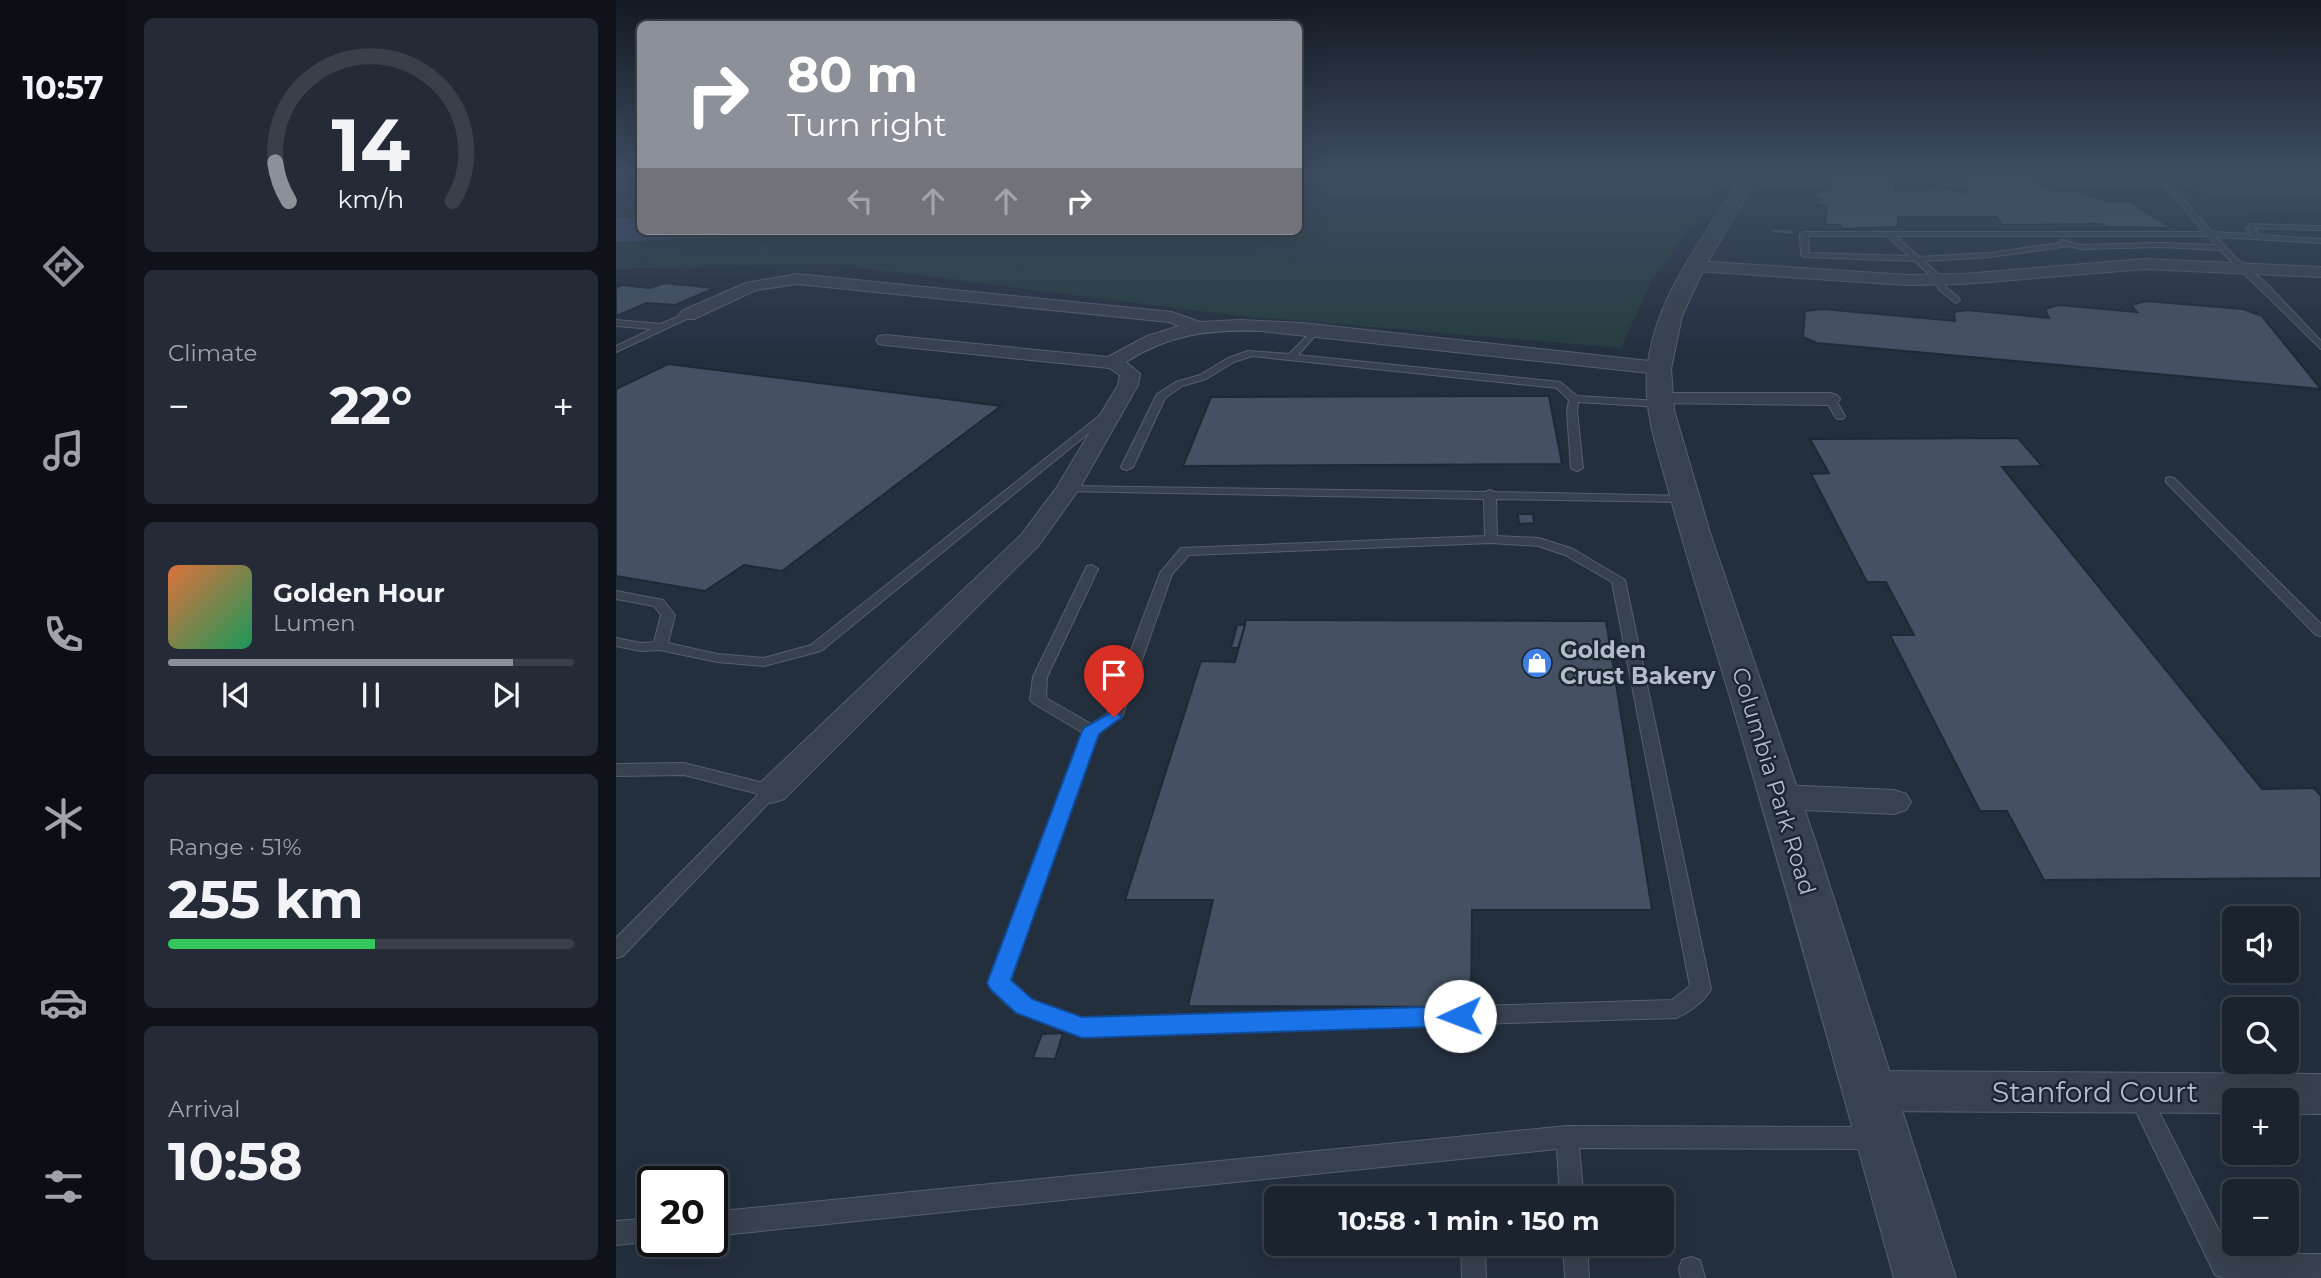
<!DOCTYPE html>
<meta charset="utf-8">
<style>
:root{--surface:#1b232e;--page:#242b36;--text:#f1f3f6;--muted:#a0a4aa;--line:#39404a;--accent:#8c9099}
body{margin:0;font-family:Montserrat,sans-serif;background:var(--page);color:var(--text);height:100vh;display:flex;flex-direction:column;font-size:26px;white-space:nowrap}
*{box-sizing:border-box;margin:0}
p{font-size:23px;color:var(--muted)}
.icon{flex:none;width:38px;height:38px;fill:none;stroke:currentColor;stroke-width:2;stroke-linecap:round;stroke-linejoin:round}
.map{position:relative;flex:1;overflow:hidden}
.details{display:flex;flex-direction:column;gap:18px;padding:18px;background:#0f1319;width:490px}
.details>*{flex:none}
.hud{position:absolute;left:21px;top:21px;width:665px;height:214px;border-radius:10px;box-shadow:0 7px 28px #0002,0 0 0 2px var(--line);background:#8c9099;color:#fff;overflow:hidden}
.controls{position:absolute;left:1606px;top:906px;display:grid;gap:14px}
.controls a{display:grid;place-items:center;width:77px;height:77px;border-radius:10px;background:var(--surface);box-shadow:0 7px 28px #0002,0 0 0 2px var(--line);font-size:35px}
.speed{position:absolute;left:21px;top:1166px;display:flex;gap:14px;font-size:35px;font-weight:700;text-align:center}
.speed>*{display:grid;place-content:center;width:91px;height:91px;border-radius:50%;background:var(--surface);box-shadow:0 7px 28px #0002,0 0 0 2px var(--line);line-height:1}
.speed .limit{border:4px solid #111;border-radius:10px;background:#fff;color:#111}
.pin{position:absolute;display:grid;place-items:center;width:60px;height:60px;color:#fff;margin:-72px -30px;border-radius:50% 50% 50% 0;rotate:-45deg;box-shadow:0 0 7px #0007}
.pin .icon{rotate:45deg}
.me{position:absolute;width:77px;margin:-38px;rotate:268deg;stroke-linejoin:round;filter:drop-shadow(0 0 5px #0008)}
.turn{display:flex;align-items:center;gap:24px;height:147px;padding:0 35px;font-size:32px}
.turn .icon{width:91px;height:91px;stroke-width:2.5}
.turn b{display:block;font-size:49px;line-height:60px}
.lanes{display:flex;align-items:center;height:66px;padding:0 35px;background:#0003;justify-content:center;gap:35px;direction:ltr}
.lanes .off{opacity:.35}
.big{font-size:52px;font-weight:700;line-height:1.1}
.details .card{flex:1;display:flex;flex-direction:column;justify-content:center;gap:10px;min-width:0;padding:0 24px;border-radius:10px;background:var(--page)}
.details .dial{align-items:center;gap:0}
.dial svg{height:182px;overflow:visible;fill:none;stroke:var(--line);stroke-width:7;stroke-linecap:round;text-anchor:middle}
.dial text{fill:var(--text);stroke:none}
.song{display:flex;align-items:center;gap:21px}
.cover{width:84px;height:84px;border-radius:10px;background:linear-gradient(135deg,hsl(20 70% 55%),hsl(150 70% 35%))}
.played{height:7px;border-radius:4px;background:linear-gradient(90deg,var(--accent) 85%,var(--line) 85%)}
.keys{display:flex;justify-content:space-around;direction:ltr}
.heat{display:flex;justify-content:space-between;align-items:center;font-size:38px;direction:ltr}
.charge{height:10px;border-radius:5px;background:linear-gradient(90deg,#34c759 51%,var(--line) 0)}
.trip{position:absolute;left:648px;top:1186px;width:410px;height:70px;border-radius:10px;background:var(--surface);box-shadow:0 7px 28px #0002,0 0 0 2px var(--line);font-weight:700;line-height:70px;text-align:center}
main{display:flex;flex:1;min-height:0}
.tabs{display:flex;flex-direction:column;width:126px;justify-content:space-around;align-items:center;background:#0b0e12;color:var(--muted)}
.tabs .icon{width:49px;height:49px}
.tabs .selected{color:var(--accent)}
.tabs b{font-size:32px;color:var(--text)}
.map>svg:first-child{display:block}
.green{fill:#263c3f}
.water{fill:#394c67}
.building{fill:#455162;stroke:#1f2835;stroke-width:2;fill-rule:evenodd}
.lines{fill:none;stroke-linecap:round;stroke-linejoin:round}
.service-casing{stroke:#565f6c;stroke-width:2}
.minor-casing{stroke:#565f6c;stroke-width:2}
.tertiary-casing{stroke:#565f6c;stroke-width:2}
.service{fill:#38414e;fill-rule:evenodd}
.minor{fill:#38414e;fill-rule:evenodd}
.tertiary{fill:#38414e;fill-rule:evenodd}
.route{fill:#1a73e8;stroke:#114b97;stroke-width:2}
.labels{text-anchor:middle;stroke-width:5;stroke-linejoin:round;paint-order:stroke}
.poi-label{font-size:23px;font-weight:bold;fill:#b4bcc9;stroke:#1d2633;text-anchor:start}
.street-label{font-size:23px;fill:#b4bcc9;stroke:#1d2633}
.near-street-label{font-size:28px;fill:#b4bcc9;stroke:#1d2633}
</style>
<main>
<nav class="tabs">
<b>10:57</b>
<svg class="icon selected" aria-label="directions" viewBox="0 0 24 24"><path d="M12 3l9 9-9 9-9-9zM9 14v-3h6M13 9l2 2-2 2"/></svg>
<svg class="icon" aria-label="music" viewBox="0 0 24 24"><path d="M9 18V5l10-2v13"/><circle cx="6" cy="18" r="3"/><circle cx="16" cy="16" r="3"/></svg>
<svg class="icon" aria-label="phone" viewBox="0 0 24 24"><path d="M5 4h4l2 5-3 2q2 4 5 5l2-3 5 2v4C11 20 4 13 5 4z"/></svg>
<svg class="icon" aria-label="climate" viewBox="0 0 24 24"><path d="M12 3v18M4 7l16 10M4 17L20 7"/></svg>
<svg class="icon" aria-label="car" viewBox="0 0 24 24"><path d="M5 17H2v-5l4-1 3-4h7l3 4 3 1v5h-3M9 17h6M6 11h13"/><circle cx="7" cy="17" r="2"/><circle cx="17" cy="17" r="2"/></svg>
<svg class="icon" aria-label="filters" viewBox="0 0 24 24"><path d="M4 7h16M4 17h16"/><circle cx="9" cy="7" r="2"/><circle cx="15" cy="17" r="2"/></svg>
</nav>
<section class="details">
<div class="card dial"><svg viewBox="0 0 100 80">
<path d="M14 69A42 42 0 1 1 86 69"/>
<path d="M14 69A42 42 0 0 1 8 52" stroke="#8c9099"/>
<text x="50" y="56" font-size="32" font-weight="700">14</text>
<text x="50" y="72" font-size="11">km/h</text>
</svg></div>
<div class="card"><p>Climate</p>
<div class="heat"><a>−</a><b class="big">22°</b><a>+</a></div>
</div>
<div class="card">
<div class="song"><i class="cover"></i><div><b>Golden Hour</b><p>Lumen</p></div></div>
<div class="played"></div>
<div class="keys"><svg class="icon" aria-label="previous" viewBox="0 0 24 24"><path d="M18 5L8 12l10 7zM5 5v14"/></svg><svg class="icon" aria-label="pause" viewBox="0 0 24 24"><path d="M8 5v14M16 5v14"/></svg><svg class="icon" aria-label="next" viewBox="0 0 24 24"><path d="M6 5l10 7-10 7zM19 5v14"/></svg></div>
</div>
<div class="card"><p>Range · 51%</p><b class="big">255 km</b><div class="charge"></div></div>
<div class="card"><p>Arrival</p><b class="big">10:58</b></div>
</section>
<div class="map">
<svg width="1705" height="1278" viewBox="0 0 1705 1278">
<rect width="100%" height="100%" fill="#242f3e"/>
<g class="green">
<polygon points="0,175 24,175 24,231 682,231 683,175 1111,175 1035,282 1005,348 615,315 213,264 0,269"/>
<polygon points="1567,175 1699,175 1705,180 1705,214 1598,207"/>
</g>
<polygon class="water" points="0,218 24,218 24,231 152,231 114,237 0,242"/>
<g class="building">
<path d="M 1215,175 L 1493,175 L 1420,180 L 1436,191 L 1466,192 L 1488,201 L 1512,201 L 1556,228 L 1490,227 L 1486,224 L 1386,225 L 1381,217 L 1282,217 L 1282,227 L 1227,229 L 1224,225 L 1209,225 L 1211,205 L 1202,205 L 1198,201 L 1207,199 L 1203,199 L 1198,192 L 1213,192 L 1215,180 L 1206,180 L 1202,176 ZM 1279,179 L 1340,180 L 1354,192 L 1339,192 L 1335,189 L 1280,191 Z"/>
<polygon points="1156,228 1179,230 1178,235 1154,233"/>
<polygon points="48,283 99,288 59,305 31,303 0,316 0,287 6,285 34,288"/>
<polygon points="1530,301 1627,309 1646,316 1705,389 1201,343 1187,337 1189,311 1207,309 1339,321 1338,312 1351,310 1433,318 1429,309 1442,305 1521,312 1515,305"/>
<polygon points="52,364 385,406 166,571 128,565 89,591 0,576 0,389"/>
<polygon points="933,396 946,464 567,466 595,397"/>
<polygon points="1402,438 1426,466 1386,467 1646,789 1698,788 1705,796 1705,878 1428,880 1391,811 1364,811 1274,635 1298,635 1270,582 1251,582 1195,474 1213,473 1194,439"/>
<polygon points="902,514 917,514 918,523 903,524"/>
<polygon points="630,620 990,621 1036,910 856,910 855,1007 572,1006 597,900 509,900 585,661 619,662"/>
<polygon points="621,625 629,625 622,648 615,648"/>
<polygon points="447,1033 439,1059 417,1058 426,1034"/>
</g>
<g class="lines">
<g class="service-casing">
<g id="service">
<path d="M 1540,175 L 1546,175 L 1596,232 L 1635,234 L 1630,229 L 1634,224 L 1705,226 L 1705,230 L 1638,228 L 1644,235 L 1705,239 L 1705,243 L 1600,237 L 1619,257 L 1651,284 L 1705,341 L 1705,349 L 1604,250 L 1545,247 L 1465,249 L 1453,246 L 1374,257 L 1308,261 L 1326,277 L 1330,287 L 1343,298 L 1344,300 L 1340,303 L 1323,290 L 1319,280 L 1299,261 L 1189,257 L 1185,255 L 1184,234 L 1188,232 L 1588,232 ZM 1192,236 L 1271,236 L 1293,256 L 1193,253 ZM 1280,236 L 1592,236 L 1600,245 L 1545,243 L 1465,245 L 1446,240 L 1443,243 L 1374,253 L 1303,257 Z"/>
<polygon points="72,312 75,313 75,317 0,352 0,346 36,329 0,326 0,320 45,324"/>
<polygon points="699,328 703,331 682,355 944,382 961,396 1044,401 1049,404 1044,407 962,402 961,411 967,468 961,471 955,468 951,411 953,400 941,388 636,356 618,362 590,379 566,386 549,398 517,467 511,470 507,469 505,467 541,394 560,382 584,375 612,358 632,351 673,354"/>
<polygon points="1214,396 1218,397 1229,416 1228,418 1224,419 1220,418 1209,399"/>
<polygon points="492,409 496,410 496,414 205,651 148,666 101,662 44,650 25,651 0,646 0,638 25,643 38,642 45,615 38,606 0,599 0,591 47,600 59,615 52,643 101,654 148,658 195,645"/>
<polygon points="1554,477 1558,478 1705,624 1705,636 1700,635 1550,482 1550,478"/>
<path d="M 451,486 L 869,492 L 874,490 L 879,492 L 1072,496 L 1072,500 L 1068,502 L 880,499 L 881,536 L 923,538 L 957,549 L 1009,580 L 1095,989 C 1089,1001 1072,1013 1060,1018 L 466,1036 C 434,1024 389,1016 373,983 L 467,733 L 417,703 L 414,700 L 417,677 L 471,566 L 476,565 L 482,569 L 431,677 L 430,698 L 475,724 L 491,714 L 544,573 L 565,548 L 869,536 L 868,499 L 447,491 L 447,487 ZM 875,543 L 922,546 L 949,555 L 996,582 L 1074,986 L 1056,1000 L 466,1018 L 415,1000 L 394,981 L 482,734 L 506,717 L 556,574 L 573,555 Z"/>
<polygon points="68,763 156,785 162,787 164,791 7,956 0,958 0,938 143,794 68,775 0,776 0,764"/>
<polygon points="1524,1087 1532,1090 1615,1254 1705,1254 1705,1278 1608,1278 1599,1275 1513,1097 1516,1090"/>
<polygon points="951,1126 1259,1127 1267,1130 1270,1138 1267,1146 1259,1149 963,1148 968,1199 944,1199 941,1149 96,1236 96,1212"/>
<polygon points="37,1218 37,1241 40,1241 0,1245 0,1221"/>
<polygon points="845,1244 869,1244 870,1278 846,1278"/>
<polygon points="947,1244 971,1244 973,1278 949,1278"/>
<polygon points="1075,1257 1084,1260 1089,1278 1065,1278 1063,1269 1066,1260"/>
</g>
</g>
<g class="minor-casing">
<g id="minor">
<polygon points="1529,259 1705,267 1705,277 1529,269 1347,284 1292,285 1080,271 1072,266 1080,261 1292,275 1347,274"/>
<path d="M 181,274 L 556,312 L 584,322 L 624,320 L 686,323 L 1043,362 L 1053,368 L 1043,374 L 645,331 C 595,329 553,334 510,362 L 524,374 L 522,385 L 463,489 L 423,545 L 168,799 L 156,803 L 144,799 L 139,791 L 144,783 L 405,535 L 441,487 L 502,385 L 504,375 L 493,368 L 269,345 L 263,344 L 260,340 L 263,336 L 269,335 L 492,357 L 531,336 L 563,326 L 553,322 L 181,284 L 140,290 L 78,319 L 66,319 L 63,315 L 66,311 L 130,283 Z"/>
<polygon points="1043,393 1214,393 1221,395 1224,399 1221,403 1214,405 1036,403 1033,399 1036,395"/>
<polygon points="1165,785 1278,790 1290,794 1295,802 1290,810 1278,814 1165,809 1153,805 1148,797 1153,789"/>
<polygon points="1253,1071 1705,1074 1705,1114 1671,1114 1671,1101 1619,1101 1619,1113 1253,1111 1238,1105 1232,1091 1238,1077"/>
</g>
</g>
<g class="tertiary-casing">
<path id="tertiary" d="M 1127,175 L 1143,175 L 1088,268 L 1066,316 L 1055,369 L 1058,410 L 1094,533 L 1199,840 L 1340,1278 L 1278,1278 C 1224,1083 1171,888 1113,694 C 1092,623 1069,553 1050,481 C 1040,446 1028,409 1031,372 C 1037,298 1089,236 1127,175 Z"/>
</g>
<use href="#service" class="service"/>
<use href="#minor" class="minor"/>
<use href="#tertiary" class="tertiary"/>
</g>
<linearGradient id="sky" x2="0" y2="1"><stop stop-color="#141a22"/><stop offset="0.49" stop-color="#3f4d63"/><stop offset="1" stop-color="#3f4d63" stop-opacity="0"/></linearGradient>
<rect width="1705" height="354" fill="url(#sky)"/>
<polygon class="route" points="498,711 506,717 483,734 395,980 416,999 466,1017 844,1006 852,1009 856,1016 852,1023 844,1026 466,1038 400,1013 375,990 371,983 466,731 469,727"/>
<defs>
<g id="shop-disc" transform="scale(1.575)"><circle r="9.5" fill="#3f7fe0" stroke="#1d2633"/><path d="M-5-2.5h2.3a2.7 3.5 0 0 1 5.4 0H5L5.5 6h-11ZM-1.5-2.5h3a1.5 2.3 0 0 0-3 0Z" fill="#fff"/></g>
</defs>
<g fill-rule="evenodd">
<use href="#shop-disc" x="921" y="663"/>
</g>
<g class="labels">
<g class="poi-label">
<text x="944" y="658">Golden<tspan x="944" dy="26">Crust Bakery</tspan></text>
</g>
<g class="street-label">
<text transform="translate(1158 781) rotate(73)" y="8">Columbia Park Road</text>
</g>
<g class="near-street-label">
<text x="1479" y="1102">Stanford Court</text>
</g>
</g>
</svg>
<div class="controls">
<a><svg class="icon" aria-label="sound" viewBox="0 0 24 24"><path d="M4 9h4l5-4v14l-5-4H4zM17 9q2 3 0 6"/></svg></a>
<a><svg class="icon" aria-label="search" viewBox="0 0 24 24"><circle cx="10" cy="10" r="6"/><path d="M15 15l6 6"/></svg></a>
<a>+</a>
<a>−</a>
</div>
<div class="speed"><div class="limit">20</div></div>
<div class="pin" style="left:498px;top:717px;background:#d93025"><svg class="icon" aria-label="arrive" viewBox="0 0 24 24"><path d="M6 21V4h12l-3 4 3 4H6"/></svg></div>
<svg class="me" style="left:844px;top:1016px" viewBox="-20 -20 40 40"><circle r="19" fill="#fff"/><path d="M0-13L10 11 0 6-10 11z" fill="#1a73e8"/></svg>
<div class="trip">10:58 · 1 min · 150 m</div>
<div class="hud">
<div class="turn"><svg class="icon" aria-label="right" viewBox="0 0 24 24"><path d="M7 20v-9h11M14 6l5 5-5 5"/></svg><div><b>80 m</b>Turn right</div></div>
<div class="lanes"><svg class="icon off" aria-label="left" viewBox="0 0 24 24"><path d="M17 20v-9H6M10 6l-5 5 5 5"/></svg><svg class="icon off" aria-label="ahead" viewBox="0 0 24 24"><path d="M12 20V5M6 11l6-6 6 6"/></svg><svg class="icon off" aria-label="ahead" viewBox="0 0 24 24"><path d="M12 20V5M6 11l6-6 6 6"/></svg><svg class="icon" aria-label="right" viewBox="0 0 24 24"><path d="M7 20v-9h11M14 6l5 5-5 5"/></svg></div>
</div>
</div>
</main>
